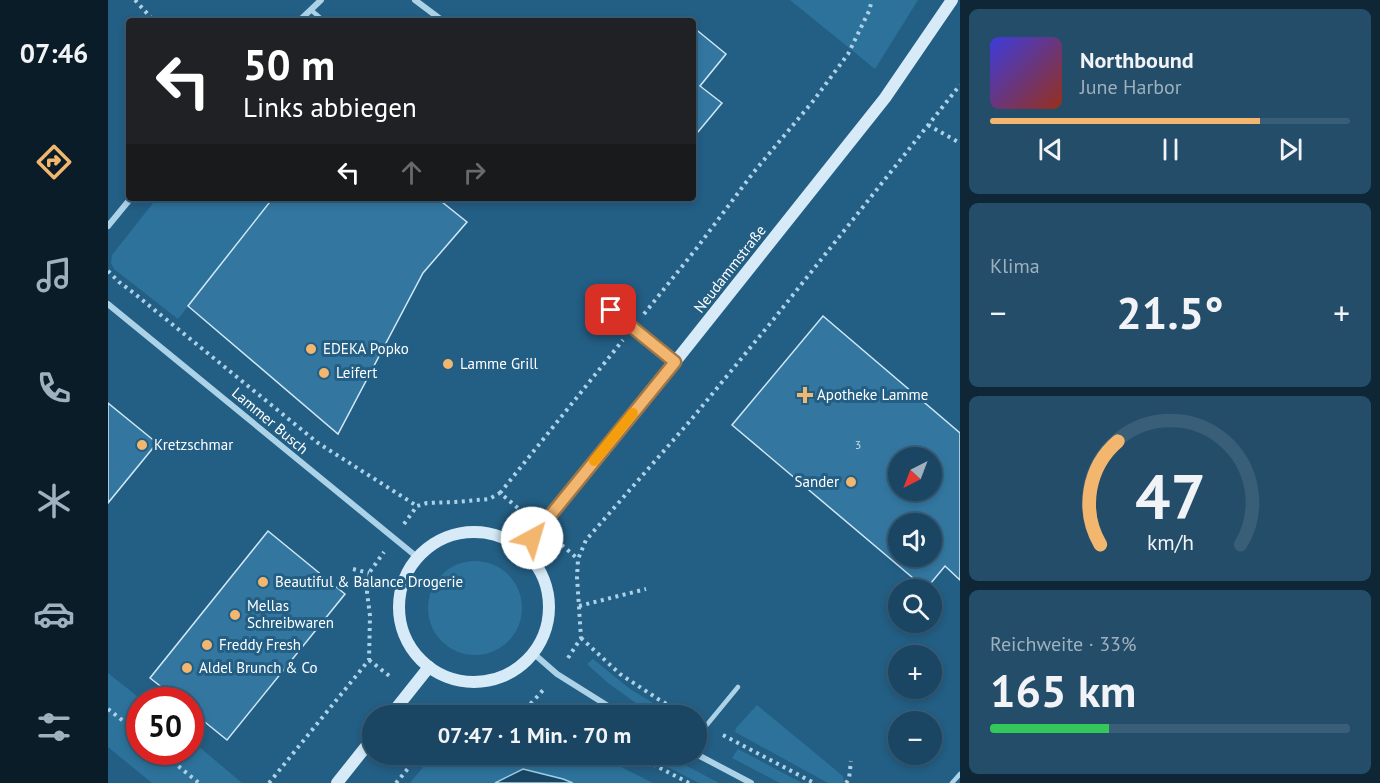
<!DOCTYPE html>
<html lang="de">
<meta charset="utf-8">
<style>
:root{--surface:#1a4663;--page:#234d69;--text:#f1f3f6;--muted:#9fb1be;--line:#385e78;--accent:#f3b66f}
body{margin:0;font-family:"PT Sans",sans-serif;background:var(--page);color:var(--text);height:100vh;display:flex;flex-direction:column;font-size:22px;white-space:nowrap}
*{box-sizing:border-box;margin:0}
p{font-size:20px;color:var(--muted)}
.icon{flex:none;width:33px;height:33px;fill:none;stroke:currentColor;stroke-width:2;stroke-linecap:round;stroke-linejoin:round}
.map{position:relative;flex:1;overflow:hidden}
.sheet{display:flex;flex-direction:column;gap:9px;padding:9px;background:#0e2636;width:420px}
.sheet>*{flex:none}
.guide{position:absolute;left:18px;top:18px;width:570px;height:183px;border-radius:6px;box-shadow:0 3px 9px #0003,0 0 0 2px var(--line);background:#202124;color:#fff;overflow:hidden}
.needle{width:39px;rotate:222deg}
.controls{position:absolute;left:780px;top:447px;display:grid;gap:12px}
.controls a{display:grid;place-items:center;width:54px;height:54px;border-radius:50%;background:var(--surface);box-shadow:0 3px 9px #0003,0 0 0 2px var(--line);font-size:30px}
.speed{position:absolute;left:18px;top:687px;display:flex;gap:12px;font-size:30px;font-weight:700;text-align:center}
.speed>*{display:grid;place-content:center;width:78px;height:78px;border-radius:50%;background:var(--surface);box-shadow:0 3px 9px #0003,0 0 0 2px var(--line);line-height:1}
.speed .limit{border:9px solid #d22;background:#fff;color:#111}
.pin{position:absolute;display:grid;place-items:center;width:51px;height:51px;color:#fff;margin:-26px;border-radius:12px;box-shadow:0 3px 9px #0006}
.me{position:absolute;width:66px;margin:-33px;rotate:39deg;stroke-linejoin:round;filter:drop-shadow(0 0 4px #0008)}
.turn{display:flex;align-items:center;gap:21px;height:126px;padding:0 18px;font-size:27px}
.turn .icon{width:78px;height:78px;stroke-width:2.5}
.turn b{display:block;font-size:42px;line-height:51px}
.lanes{display:flex;align-items:center;height:57px;padding:0 18px;background:#0003;justify-content:center;gap:30px;direction:ltr}
.lanes .off{opacity:.35}
.big{font-size:45px;font-weight:700;line-height:1.1}
.sheet .widget{flex:1;display:flex;flex-direction:column;justify-content:center;gap:9px;min-width:0;padding:0 21px;border-radius:9px;background:var(--page)}
.sheet .dial{align-items:center;gap:0}
.dial svg{height:156px;overflow:visible;fill:none;stroke:var(--line);stroke-width:7;stroke-linecap:round;text-anchor:middle}
.dial text{fill:var(--text);stroke:none}
.song{display:flex;align-items:center;gap:18px}
.cover{width:72px;height:72px;border-radius:9px;background:linear-gradient(135deg,hsl(240 70% 55%),hsl(10 70% 35%))}
.played{height:6px;border-radius:3px;background:linear-gradient(90deg,var(--accent) 75%,var(--line) 75%)}
.keys{display:flex;justify-content:space-around;direction:ltr}
.heat{display:flex;justify-content:space-between;align-items:center;font-size:33px;direction:ltr}
.charge{height:9px;border-radius:4px;background:linear-gradient(90deg,#34c759 33%,var(--line) 0)}
.trip{position:absolute;left:254px;top:705px;width:345px;height:60px;border-radius:30px;background:var(--surface);box-shadow:0 3px 9px #0003,0 0 0 2px var(--line);font-weight:700;line-height:60px;text-align:center}
main{display:flex;flex:1;min-height:0}
.tab-bar{display:flex;flex-direction:column;width:108px;justify-content:space-around;align-items:center;background:#0a1c28;color:var(--muted)}
.tab-bar .icon{width:42px;height:42px}
.tab-bar .selected{color:var(--accent)}
.tab-bar b{font-size:27px;color:var(--text)}
.map>svg:first-child{display:block}
.green{fill:#2d729b}
.water{fill:#184664;stroke:#a0cfe9;stroke-width:1.5}
.building{fill:#3377a1;stroke:#d0e8f6;stroke-width:1.5;fill-rule:evenodd}
.lines{fill:none;stroke-linecap:round;stroke-linejoin:round}
.path{stroke:#acd2e8;stroke-width:4;stroke-dasharray:3 4.5;stroke-linecap:butt}
.lane{stroke:#acd2e8;stroke-width:4.5}
.street{stroke:#acd2e8;stroke-width:6}
.secondary{stroke:#d6eaf7;stroke-width:12}
.route-casing{stroke:#9e7648;stroke-width:15}
.route{stroke:#f3b66f;stroke-width:10}
.slow{stroke:#f59e0b;stroke-width:10}
.poi-dot{fill:#f3b66f;stroke:#235e84;stroke-width:2}
.labels{text-anchor:middle;stroke-width:6;stroke-linejoin:round;paint-order:stroke}
.number-label{font-size:12px;fill:#ccdde8}
.street-label{font-size:15px;fill:#fff;stroke:#235e84}
.poi-label{font-size:15px;fill:#fff;stroke:#235e84;text-anchor:start}
</style>
<main>
<nav class="tab-bar">
<b>07:46</b>
<svg class="icon selected" aria-label="directions" viewBox="0 0 24 24"><path d="M12 3l9 9-9 9-9-9zM9 14v-3h6M13 9l2 2-2 2"/></svg>
<svg class="icon" aria-label="music" viewBox="0 0 24 24"><path d="M9 18V5l10-2v13"/><circle cx="6" cy="18" r="3"/><circle cx="16" cy="16" r="3"/></svg>
<svg class="icon" aria-label="phone" viewBox="0 0 24 24"><path d="M5 4h4l2 5-3 2q2 4 5 5l2-3 5 2v4C11 20 4 13 5 4z"/></svg>
<svg class="icon" aria-label="climate" viewBox="0 0 24 24"><path d="M12 3v18M4 7l16 10M4 17L20 7"/></svg>
<svg class="icon" aria-label="car" viewBox="0 0 24 24"><path d="M5 17H2v-5l4-1 3-4h7l3 4 3 1v5h-3M9 17h6M6 11h13"/><circle cx="7" cy="17" r="2"/><circle cx="17" cy="17" r="2"/></svg>
<svg class="icon" aria-label="filters" viewBox="0 0 24 24"><path d="M4 7h16M4 17h16"/><circle cx="9" cy="7" r="2"/><circle cx="15" cy="17" r="2"/></svg>
</nav>
<div class="map">
<svg width="852" height="783" viewBox="0 0 852 783">
<rect width="100%" height="100%" fill="#235e84"/>
<g class="green">
<polygon points="682,0 810,0 767,69"/>
<polygon points="49,198 165,198 70,319 6,269 3,263 4,255"/>
<circle cx="367" cy="608" r="47"/>
<polygon points="485,659 522,689 565,715 547,715 539,711 500,683 479,664"/>
<polygon points="0,673 34,700 32,700 32,752 82,752 83,740 134,783 44,783 0,747"/>
<polygon points="649,705 735,776 736,781 735,783 720,783 627,732 628,728"/>
<polygon points="630,749 694,783 672,783 624,758"/>
<polygon points="326,754 489,755 545,783 302,783"/>
<polygon points="536,755 558,755 611,783 591,783"/>
</g>
<polygon class="water" points="415,769 455,779 465,783 387,783"/>
<g class="building">
<polygon points="585,27 618,54 592,86 614,103 585,138"/>
<polygon points="165,198 329,198 359,222 315,273 230,434 80,306"/>
<path d="M 715,316 L 852,433 L 852,580 L 837,566 L 818,589 L 624,425 ZM 790,458 L 824,458 L 824,490 L 790,490 ZM 790,524 L 824,524 L 824,556 L 790,556 Z"/>
<polygon points="0,403 49,443 0,503"/>
<polygon points="160,531 237,594 119,740 82,710 82,700 70,700 42,678"/>
</g>
<g class="lines">
<g class="path">
<polyline points="27,0 46,21"/>
<polyline points="820,125 852,143"/>
<polyline points="0,271 11,282 27,294 210,443 309,506"/>
<polyline points="536,314 588,249 645,173 706,100 740,54 761,11 764,0"/>
<polyline points="392,493 515,340"/>
<polyline points="296,524 309,506 319,503 347,502 381,499 392,493 417,514"/>
<polyline points="448,540 470,559"/>
<polyline points="245,569 261,573"/>
<polyline points="471,606 538,589"/>
<polyline points="473,638 512,674 550,699 580,716"/>
<polyline points="460,658 473,638 469,577 470,559 478,540 582,421 665,320 852,85"/>
<polyline points="261,660 284,678"/>
<polyline points="317,705 329,716"/>
<polyline points="418,708 431,716"/>
<polyline points="0,709 32,734"/>
<path d="M 357,716 C 376,712 398,715 416,708 C 423,705 431,694 437,688"/>
<polyline points="615,735 706,783"/>
<polyline points="53,752 91,783"/>
<polyline points="525,754 581,783"/>
<polyline points="161,783 261,660 262,616 259,592 261,573 276,552"/>
<polyline points="288,783 312,754"/>
<polyline points="738,783 741,779 743,761"/>
</g>
<g class="lane">
<polyline points="203,10 216,21"/>
<polyline points="503,310 566,361"/>
<polyline points="588,738 630,687"/>
<polyline points="844,783 852,774"/>
</g>
<g class="street">
<polyline points="307,0 335,21"/>
<polyline points="191,21 213,0"/>
<polyline points="0,226 23,198"/>
<polyline points="0,304 309,557"/>
<polyline points="425,653 449,674 516,716"/>
<polyline points="588,754 643,783"/>
</g>
<g class="secondary">
<circle cx="366" cy="607" r="75"/>
<polyline points="414,550 567,362 777,98 844,0"/>
<polyline points="282,716 321,667"/>
<polyline points="229,783 264,739"/>
</g>
</g>
<g class="lines">
<g class="route-casing">
<polyline id="route" points="424,538 567,362 503,310"/>
</g>
<use href="#route" class="route"/>
<polyline class="slow" points="486,461 525,413"/>
</g>
<g class="poi-dot">
<circle cx="203" cy="349" r="6"/>
<circle cx="340" cy="364" r="6"/>
<circle cx="216" cy="373" r="6"/>
<path d="M694 386h6v6h6v6h-6v6h-6v-6h-6v-6h6z"/>
<circle cx="34" cy="445" r="6"/>
<circle cx="743" cy="482" r="6"/>
<circle cx="155" cy="582" r="6"/>
<circle cx="127" cy="615" r="6"/>
<circle cx="99" cy="645" r="6"/>
<circle cx="79" cy="668" r="6"/>
</g>
<g class="labels">
<g class="number-label">
<text x="750" y="449">3</text>
</g>
<g class="street-label">
<text transform="translate(622 269) rotate(-52)" y="5">Neudammstraße</text>
<text transform="translate(162 421) rotate(40)" y="5">Lammer Busch</text>
</g>
<g class="poi-label">
<text x="215" y="354">EDEKA Popko</text>
<text x="352" y="369">Lamme Grill</text>
<text x="228" y="378">Leifert</text>
<text x="709" y="400">Apotheke Lamme</text>
<text x="46" y="450">Kretzschmar</text>
<text x="731" y="487" text-anchor="end">Sander</text>
<text x="167" y="587">Beautiful &amp; Balance Drogerie</text>
<text x="139" y="611">Mellas<tspan x="139" dy="17">Schreibwaren</tspan></text>
<text x="111" y="650">Freddy Fresh</text>
<text x="91" y="673">Aldel Brunch &amp; Co</text>
</g>
</g>
</svg>
<div class="controls">
<a><svg class="needle" viewBox="-14 -14 28 28"><path d="M0-13l5 13h-10z" fill="#e53935"/><path d="M0 13l5-13h-10z" fill="#9fb1be"/></svg></a>
<a><svg class="icon" aria-label="sound" viewBox="0 0 24 24"><path d="M4 9h4l5-4v14l-5-4H4zM17 9q2 3 0 6"/></svg></a>
<a><svg class="icon" aria-label="search" viewBox="0 0 24 24"><circle cx="10" cy="10" r="6"/><path d="M15 15l6 6"/></svg></a>
<a>+</a>
<a>−</a>
</div>
<div class="speed"><div class="limit">50</div></div>
<div class="pin" style="left:503px;top:310px;background:#d93025"><svg class="icon" aria-label="arrive" viewBox="0 0 24 24"><path d="M6 21V4h12l-3 4 3 4H6"/></svg></div>
<svg class="me" style="left:424px;top:538px" viewBox="-20 -20 40 40"><circle r="19" fill="#fff"/><path d="M0-13L10 11 0 6-10 11z" fill="#f3b66f"/></svg>
<div class="trip">07:47 · 1 Min. · 70 m</div>
<div class="guide">
<div class="turn"><svg class="icon" aria-label="left" viewBox="0 0 24 24"><path d="M17 20v-9H6M10 6l-5 5 5 5"/></svg><div><b>50 m</b>Links abbiegen</div></div>
<div class="lanes"><svg class="icon" aria-label="left" viewBox="0 0 24 24"><path d="M17 20v-9H6M10 6l-5 5 5 5"/></svg><svg class="icon off" aria-label="ahead" viewBox="0 0 24 24"><path d="M12 20V5M6 11l6-6 6 6"/></svg><svg class="icon off" aria-label="right" viewBox="0 0 24 24"><path d="M7 20v-9h11M14 6l5 5-5 5"/></svg></div>
</div>
</div>
<section class="sheet">
<div class="widget">
<div class="song"><i class="cover"></i><div><b>Northbound</b><p>June Harbor</p></div></div>
<div class="played"></div>
<div class="keys"><svg class="icon" aria-label="previous" viewBox="0 0 24 24"><path d="M18 5L8 12l10 7zM5 5v14"/></svg><svg class="icon" aria-label="pause" viewBox="0 0 24 24"><path d="M8 5v14M16 5v14"/></svg><svg class="icon" aria-label="next" viewBox="0 0 24 24"><path d="M6 5l10 7-10 7zM19 5v14"/></svg></div>
</div>
<div class="widget"><p>Klima</p>
<div class="heat"><a>−</a><b class="big">21.5°</b><a>+</a></div>
</div>
<div class="widget dial"><svg viewBox="0 0 100 80">
<path d="M14 69A42 42 0 1 1 86 69"/>
<path d="M14 69A42 42 0 0 1 23 16" stroke="#f3b66f"/>
<text x="50" y="56" font-size="32" font-weight="700">47</text>
<text x="50" y="72" font-size="11">km/h</text>
</svg></div>
<div class="widget"><p>Reichweite · 33%</p><b class="big">165 km</b><div class="charge"></div></div>
</section>
</main>
